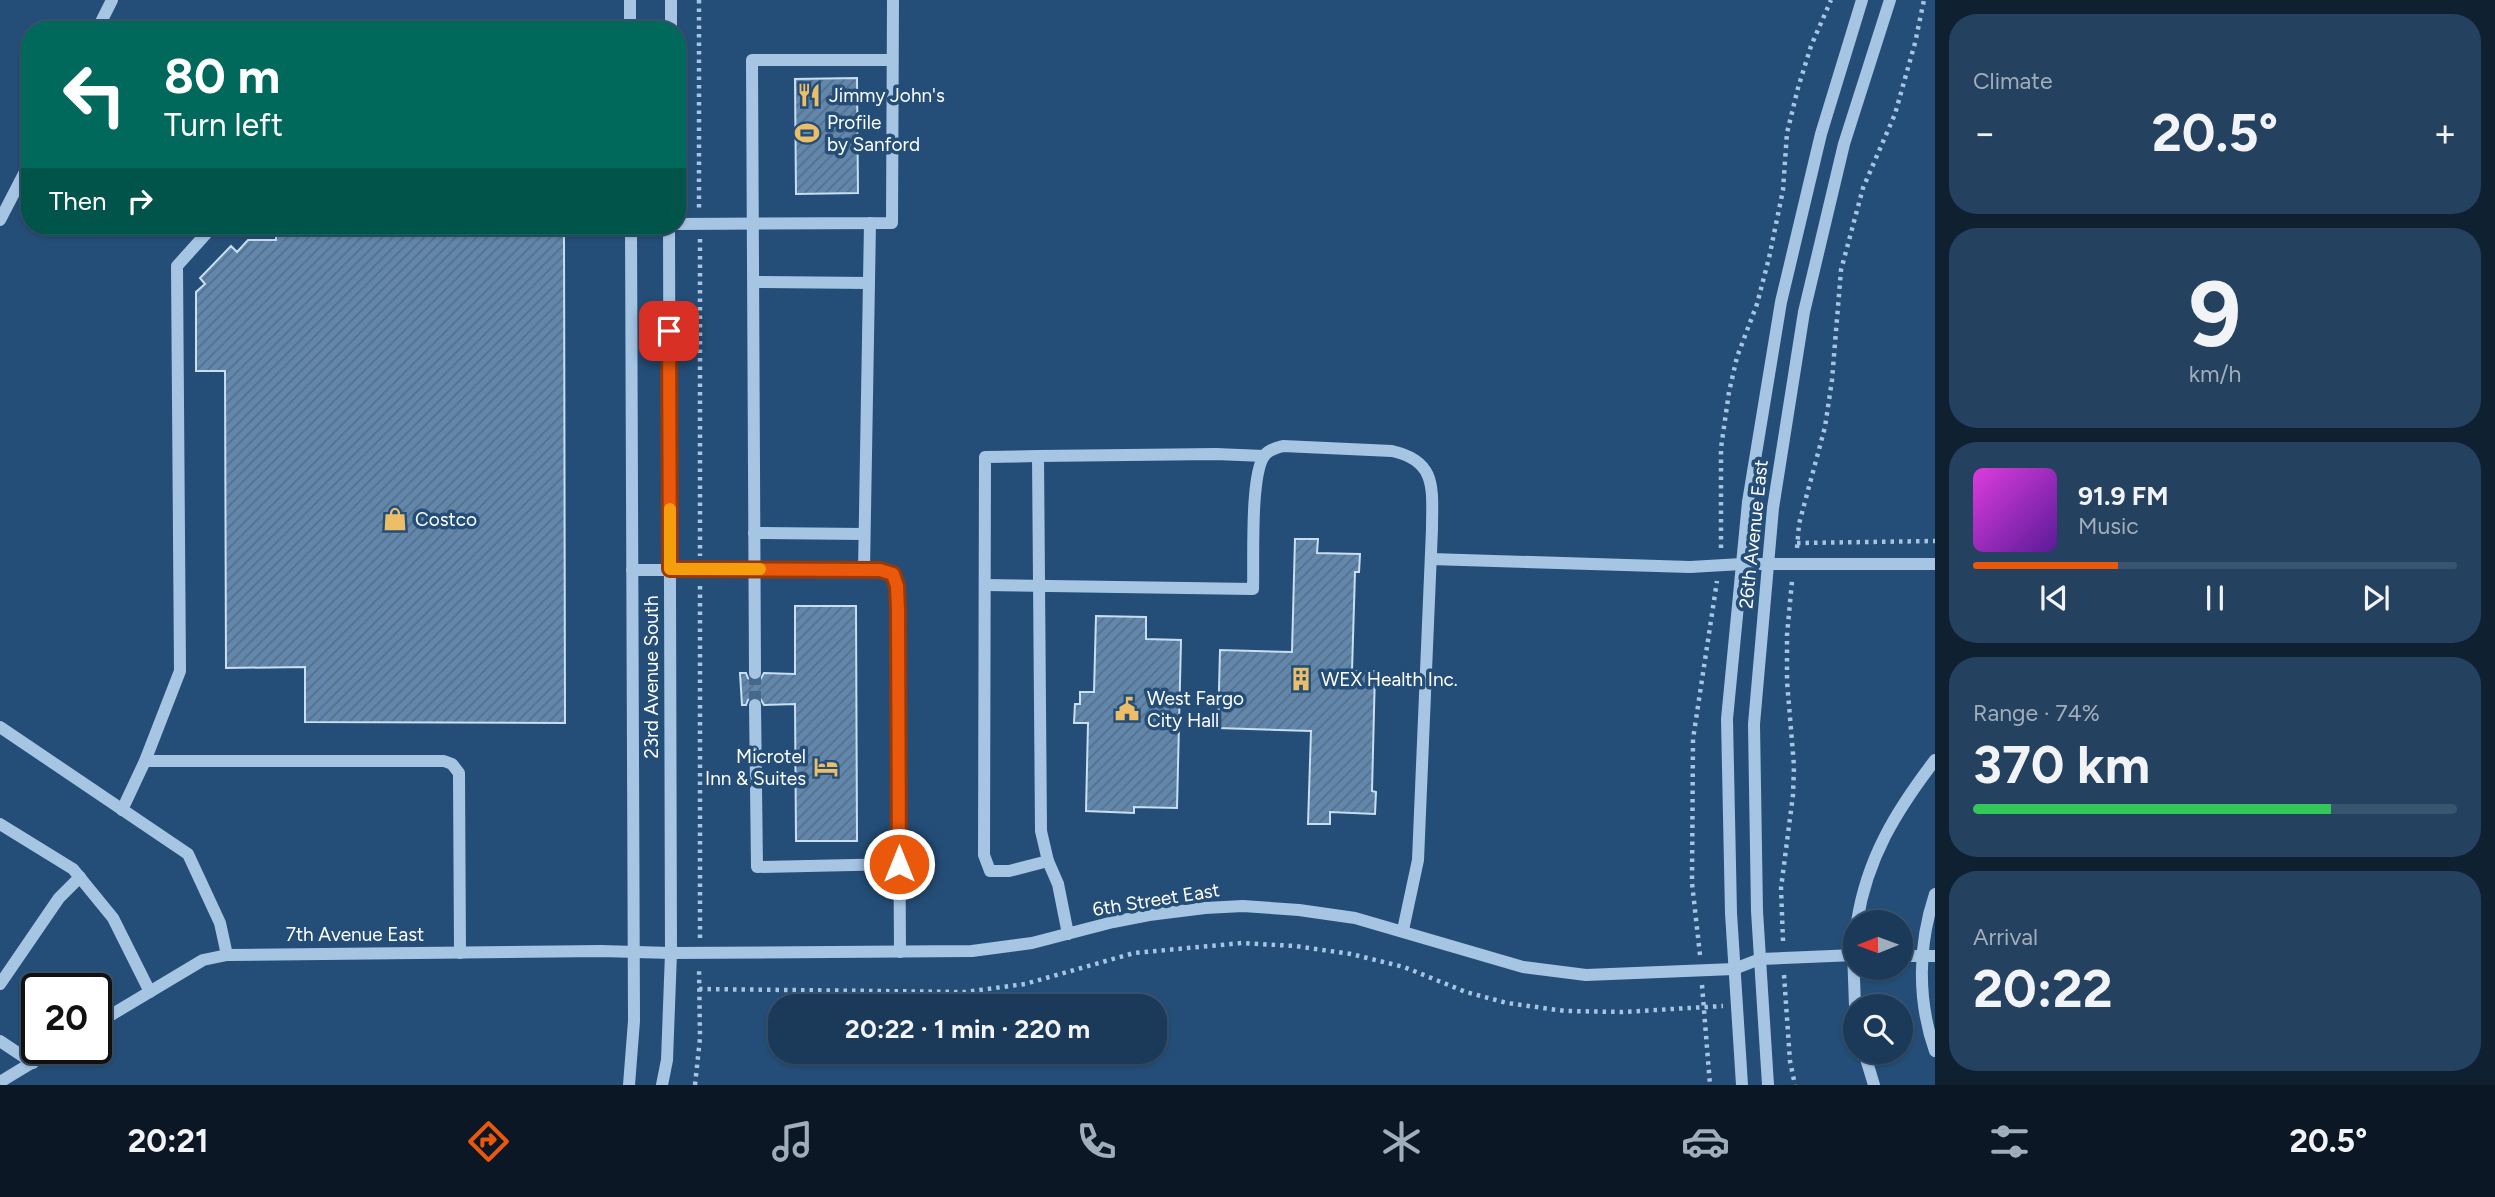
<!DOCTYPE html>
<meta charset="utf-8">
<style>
:root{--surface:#1b3a59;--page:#24415f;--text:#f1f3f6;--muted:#a0adba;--line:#39546f;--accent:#ea580c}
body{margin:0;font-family:Figtree,sans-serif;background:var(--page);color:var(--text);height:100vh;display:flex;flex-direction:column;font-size:26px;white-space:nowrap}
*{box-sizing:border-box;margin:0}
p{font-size:23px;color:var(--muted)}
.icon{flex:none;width:38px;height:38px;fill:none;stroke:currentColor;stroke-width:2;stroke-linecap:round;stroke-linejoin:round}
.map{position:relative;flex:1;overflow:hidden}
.panel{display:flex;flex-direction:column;gap:14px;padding:14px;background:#0f2031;width:560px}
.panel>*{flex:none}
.guide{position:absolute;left:21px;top:21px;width:665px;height:214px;border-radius:28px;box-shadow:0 2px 5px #0004,0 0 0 2px var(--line);background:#00695c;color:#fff;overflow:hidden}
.needle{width:46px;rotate:269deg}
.fabs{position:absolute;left:1843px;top:910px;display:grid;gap:14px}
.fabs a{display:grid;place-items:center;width:70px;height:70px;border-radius:50%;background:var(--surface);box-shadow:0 2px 5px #0004,0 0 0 2px var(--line);font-size:35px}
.speed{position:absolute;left:21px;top:973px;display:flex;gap:14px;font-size:35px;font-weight:700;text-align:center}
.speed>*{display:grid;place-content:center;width:91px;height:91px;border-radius:50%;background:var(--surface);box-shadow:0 2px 5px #0004,0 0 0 2px var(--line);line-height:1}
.speed .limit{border:4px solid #111;border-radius:10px;background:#fff;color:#111}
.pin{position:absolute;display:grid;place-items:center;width:60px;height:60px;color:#fff;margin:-30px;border-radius:14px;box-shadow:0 4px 10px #0006}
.me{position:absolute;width:77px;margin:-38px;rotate:0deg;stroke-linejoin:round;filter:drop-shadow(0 0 5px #0008)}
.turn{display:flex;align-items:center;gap:24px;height:147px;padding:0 28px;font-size:32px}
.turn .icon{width:91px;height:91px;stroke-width:2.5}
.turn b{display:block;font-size:49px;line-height:60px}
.then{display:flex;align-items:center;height:66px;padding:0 28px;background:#0003;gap:14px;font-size:26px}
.big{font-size:52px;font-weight:700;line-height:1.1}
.panel .card{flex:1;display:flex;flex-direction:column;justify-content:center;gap:10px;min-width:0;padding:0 24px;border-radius:28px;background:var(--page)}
.panel .dial{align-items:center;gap:0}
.dial b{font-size:91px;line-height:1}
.song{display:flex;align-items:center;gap:21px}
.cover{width:84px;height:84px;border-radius:10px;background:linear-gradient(135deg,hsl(300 70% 55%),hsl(270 70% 35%))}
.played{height:7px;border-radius:4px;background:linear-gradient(90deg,var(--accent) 30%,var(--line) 30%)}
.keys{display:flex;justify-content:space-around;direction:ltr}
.heat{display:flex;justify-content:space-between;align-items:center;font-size:38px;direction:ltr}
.charge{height:10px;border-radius:5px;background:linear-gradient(90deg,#34c759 74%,var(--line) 0)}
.trip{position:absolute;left:768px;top:994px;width:399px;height:70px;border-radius:28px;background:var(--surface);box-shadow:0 2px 5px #0004,0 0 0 2px var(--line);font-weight:700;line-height:70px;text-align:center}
.dock{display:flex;height:112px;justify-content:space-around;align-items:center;background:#0b1724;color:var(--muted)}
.dock .icon{width:49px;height:49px}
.dock .current{color:var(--accent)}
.dock b{font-size:32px;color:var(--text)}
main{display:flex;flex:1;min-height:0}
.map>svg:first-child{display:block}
.building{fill:url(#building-hatch);stroke:#c7def3;stroke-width:2}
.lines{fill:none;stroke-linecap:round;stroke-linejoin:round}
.minor-tunnel{stroke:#45698b;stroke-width:12;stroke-dasharray:12 6;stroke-linecap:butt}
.path{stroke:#a5c5e3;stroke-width:4.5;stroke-dasharray:3.5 5;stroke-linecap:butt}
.minor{stroke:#a5c5e3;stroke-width:12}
.route-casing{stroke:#983908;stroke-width:18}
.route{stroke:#ea580c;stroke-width:12}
.slow{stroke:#f59e0b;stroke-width:12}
.labels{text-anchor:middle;stroke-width:7;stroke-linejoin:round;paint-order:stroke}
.poi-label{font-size:19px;fill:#fff;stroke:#244e77;text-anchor:start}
.street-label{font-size:19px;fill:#fff;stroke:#244e77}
</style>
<main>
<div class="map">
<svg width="1935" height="1085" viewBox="0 0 1935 1085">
<defs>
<pattern id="building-hatch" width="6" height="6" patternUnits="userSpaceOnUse" patternTransform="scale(1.75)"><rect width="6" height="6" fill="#6187ac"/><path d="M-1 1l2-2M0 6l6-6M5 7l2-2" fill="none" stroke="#596f86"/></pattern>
</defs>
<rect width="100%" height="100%" fill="#244e77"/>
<g class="building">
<polygon points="857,78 858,193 796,194 795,79"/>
<polygon points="564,228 565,723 305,722 305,667 226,668 225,371 196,371 196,292 205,284 200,278 231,246 237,252 248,240 276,240 276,229"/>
<polygon points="1295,539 1318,539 1317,553 1360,554 1359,572 1355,572 1352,671 1375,671 1372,791 1376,792 1375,814 1330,812 1330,824 1308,824 1311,731 1218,728 1220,650 1292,652"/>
<polygon points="795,606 856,606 857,841 796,841 795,704 764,705 760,698 754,696 748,700 746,705 742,705 740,673 746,673 748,678 754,682 760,680 764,673 795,674"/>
<polygon points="1096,616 1146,617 1146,639 1181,640 1177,808 1134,807 1134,813 1086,811 1088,723 1074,723 1075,704 1080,704 1080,692 1094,692"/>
</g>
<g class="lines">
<polyline class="minor-tunnel" points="755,673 755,705"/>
<g class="path">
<polyline points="699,0 699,210"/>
<polyline points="700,239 700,556"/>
<polyline points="1797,543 1935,541"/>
<polyline points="1721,548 1721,448 1729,392 1737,357 1757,304 1769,258 1783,190 1787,133 1798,88 1811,46 1831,0"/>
<polyline points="1797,548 1799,524 1825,427 1832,380 1841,270 1863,188 1895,114 1915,43 1924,0"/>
<polyline points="700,586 700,938"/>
<polyline points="1783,941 1781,888 1793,795 1794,766 1787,681 1787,635 1792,581"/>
<polyline points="1700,955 1692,883 1693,739 1717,581"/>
<polyline points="1784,975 1790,1061 1795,1085"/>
<polyline points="1702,985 1710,1085"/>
<polyline points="699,989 965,992 1025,984 1134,953 1242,943 1295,946 1351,954 1404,967 1466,992 1507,1003 1565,1011 1622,1012 1723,1006"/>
<polyline points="695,1085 700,1038 699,967"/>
</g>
<g class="minor">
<polyline points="630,0 630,30"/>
<polyline points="97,30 112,0"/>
<polyline points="671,30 671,0"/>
<polyline points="0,220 30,162"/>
<polyline points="677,224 892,223 893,0"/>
<polyline points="755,282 869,283"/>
<polyline points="1038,456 985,457 984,855 990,871 1009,871 1048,861"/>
<polyline points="754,533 864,534"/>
<polyline points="1431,559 1690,567 1742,564 1935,564"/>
<polyline points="632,570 880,570 893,574 897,586 898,611 900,952"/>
<polyline points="864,570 870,223"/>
<path d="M 985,585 L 1253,589 C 1254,561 1250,477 1264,456 C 1268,450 1276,448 1283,446 L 1392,451 C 1438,461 1432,490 1432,529 L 1418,860 L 1403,930"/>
<polyline points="755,673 752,60 892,60"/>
<polyline points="755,705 757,867 899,864"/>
<polyline points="0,727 188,854 220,923 227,955"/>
<polyline points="145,761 444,761 452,764 459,773 460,953"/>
<polyline points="122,810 145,761 180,671 177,266 213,226"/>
<polyline points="0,824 73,869 113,918 150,992"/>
<path d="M 1935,894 C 1918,945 1917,1000 1935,1051"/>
<path d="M 1857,922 C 1867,858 1896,811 1935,760"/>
<polyline points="1068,934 1058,884 1048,861 1041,831 1038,456 1216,454 1264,456"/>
<polyline points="1855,935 1853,951 1855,1006"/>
<polyline points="1900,956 1935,956"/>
<polyline points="0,984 59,898 80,877"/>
<polyline points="96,1024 203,960 227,955 601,951 671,953 972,951 1032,943 1113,922 1149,915 1205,908 1243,906 1299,910 1355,918 1523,967 1586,975 1734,969 1760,959 1855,955"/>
<polyline points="0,1041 33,1063"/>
<polyline points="1864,1052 1874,1085"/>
<polyline points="0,1082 56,1048"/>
<polyline points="629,1085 634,1021 631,226"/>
<polyline points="662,1085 667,1060 671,953 669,226"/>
<polyline points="1742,1085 1731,913 1727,719 1748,502 1781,302 1821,134 1862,0"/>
<polyline points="1768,1085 1757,911 1754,724 1773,508 1804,312 1844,144 1890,0"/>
</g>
</g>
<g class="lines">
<g class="route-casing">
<polyline id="route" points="669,331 670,569 880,570 893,574 897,586 898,611 899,864"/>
</g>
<use href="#route" class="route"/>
<polyline class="slow" points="670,509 670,569 760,569"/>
</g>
<defs>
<g id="restaurant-bare" transform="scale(1.89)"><path d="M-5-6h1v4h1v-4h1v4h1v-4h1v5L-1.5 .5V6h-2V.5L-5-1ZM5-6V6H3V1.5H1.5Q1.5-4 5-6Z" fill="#edbe68" stroke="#244e77" stroke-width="2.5" paint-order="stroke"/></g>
<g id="stadium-bare" transform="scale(1.89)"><path d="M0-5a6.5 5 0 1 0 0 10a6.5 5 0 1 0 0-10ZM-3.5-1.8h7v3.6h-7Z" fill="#edbe68" stroke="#244e77" stroke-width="2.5" paint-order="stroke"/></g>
<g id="shop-bare" transform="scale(1.89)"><path d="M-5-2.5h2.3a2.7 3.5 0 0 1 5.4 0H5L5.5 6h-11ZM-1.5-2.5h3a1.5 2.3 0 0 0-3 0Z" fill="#edbe68" stroke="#244e77" stroke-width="2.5" paint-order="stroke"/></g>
<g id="building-bare" transform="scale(1.89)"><path d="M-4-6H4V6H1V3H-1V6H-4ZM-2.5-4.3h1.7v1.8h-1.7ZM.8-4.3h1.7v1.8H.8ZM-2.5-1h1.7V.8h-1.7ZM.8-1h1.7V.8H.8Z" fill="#edbe68" stroke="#244e77" stroke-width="2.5" paint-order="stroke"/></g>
<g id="civic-bare" transform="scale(1.89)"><path d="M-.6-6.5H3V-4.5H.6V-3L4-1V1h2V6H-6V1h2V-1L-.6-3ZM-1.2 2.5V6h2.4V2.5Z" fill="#edbe68" stroke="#244e77" stroke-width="2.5" paint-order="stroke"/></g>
<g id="hotel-bare" transform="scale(1.89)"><path d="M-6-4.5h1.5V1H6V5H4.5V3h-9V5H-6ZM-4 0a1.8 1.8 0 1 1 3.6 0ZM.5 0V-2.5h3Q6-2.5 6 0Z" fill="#edbe68" stroke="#244e77" stroke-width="2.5" paint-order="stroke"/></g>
</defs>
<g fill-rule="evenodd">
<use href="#restaurant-bare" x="809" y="95"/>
<use href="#stadium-bare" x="807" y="133"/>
<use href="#shop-bare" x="395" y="519"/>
<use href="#building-bare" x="1301" y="679"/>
<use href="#civic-bare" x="1127" y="709"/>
<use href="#hotel-bare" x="826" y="767"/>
</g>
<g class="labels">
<g class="poi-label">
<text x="829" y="102">Jimmy John's</text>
<text x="827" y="129">Profile<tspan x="827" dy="22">by Sanford</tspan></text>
<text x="415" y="526">Costco</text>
<text x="1321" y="686">WEX Health Inc.</text>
<text x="1147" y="705">West Fargo<tspan x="1147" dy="22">City Hall</tspan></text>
<text x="806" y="763" text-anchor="end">Microtel<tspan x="806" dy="22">Inn &amp; Suites</tspan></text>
</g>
<g class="street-label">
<text transform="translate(1753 534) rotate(-84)" y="7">26th Avenue East</text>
<text transform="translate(651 677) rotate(-90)" y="7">23rd Avenue South</text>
<text transform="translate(1156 899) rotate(-9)" y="7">6th Street East</text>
<text x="355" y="941">7th Avenue East</text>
</g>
</g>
</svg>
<div class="fabs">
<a><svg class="needle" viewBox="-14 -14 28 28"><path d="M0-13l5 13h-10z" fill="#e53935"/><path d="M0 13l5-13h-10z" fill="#a0adba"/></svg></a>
<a><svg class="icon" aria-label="search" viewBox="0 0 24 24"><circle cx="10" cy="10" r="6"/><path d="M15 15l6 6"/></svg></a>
</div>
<div class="speed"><div class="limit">20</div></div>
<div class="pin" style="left:669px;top:331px;background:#d93025"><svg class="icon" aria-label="arrive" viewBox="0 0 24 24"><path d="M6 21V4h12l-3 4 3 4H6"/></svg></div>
<svg class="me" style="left:899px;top:864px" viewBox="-20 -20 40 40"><circle r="17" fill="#ea580c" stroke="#fff" stroke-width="3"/><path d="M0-11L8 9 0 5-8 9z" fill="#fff"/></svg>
<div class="trip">20:22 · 1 min · 220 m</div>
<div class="guide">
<div class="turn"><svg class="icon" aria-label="left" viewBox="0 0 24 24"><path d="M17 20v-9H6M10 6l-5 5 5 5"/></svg><div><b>80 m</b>Turn left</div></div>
<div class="then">Then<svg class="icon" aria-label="right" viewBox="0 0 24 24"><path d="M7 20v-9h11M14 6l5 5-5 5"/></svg></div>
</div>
</div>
<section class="panel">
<div class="card"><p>Climate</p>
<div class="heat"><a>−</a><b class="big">20.5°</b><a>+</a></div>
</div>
<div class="card dial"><b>9</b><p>km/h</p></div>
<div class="card">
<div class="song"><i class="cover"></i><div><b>91.9 FM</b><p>Music</p></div></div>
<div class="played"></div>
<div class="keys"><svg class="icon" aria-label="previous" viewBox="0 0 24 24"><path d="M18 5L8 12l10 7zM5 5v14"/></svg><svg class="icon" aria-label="pause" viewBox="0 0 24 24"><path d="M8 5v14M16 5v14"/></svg><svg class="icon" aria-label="next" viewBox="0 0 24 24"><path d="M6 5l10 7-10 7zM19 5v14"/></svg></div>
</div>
<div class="card"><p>Range · 74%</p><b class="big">370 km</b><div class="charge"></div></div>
<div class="card"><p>Arrival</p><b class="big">20:22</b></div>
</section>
</main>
<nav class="dock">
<b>20:21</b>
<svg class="icon current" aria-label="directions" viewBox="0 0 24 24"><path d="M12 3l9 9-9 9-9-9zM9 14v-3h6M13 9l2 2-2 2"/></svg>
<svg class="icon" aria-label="music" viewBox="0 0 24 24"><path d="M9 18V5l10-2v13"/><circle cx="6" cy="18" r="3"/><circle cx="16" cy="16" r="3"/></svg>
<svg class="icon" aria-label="phone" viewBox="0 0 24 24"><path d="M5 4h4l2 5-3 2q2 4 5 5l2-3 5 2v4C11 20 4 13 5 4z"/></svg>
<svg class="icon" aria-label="climate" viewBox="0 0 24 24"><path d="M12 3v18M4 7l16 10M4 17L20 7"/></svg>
<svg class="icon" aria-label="car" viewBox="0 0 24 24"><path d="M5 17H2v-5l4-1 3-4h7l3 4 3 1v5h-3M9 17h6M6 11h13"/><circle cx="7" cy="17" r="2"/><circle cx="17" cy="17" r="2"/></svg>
<svg class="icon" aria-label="filters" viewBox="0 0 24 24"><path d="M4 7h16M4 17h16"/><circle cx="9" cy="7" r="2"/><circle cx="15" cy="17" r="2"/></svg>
<b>20.5°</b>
</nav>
